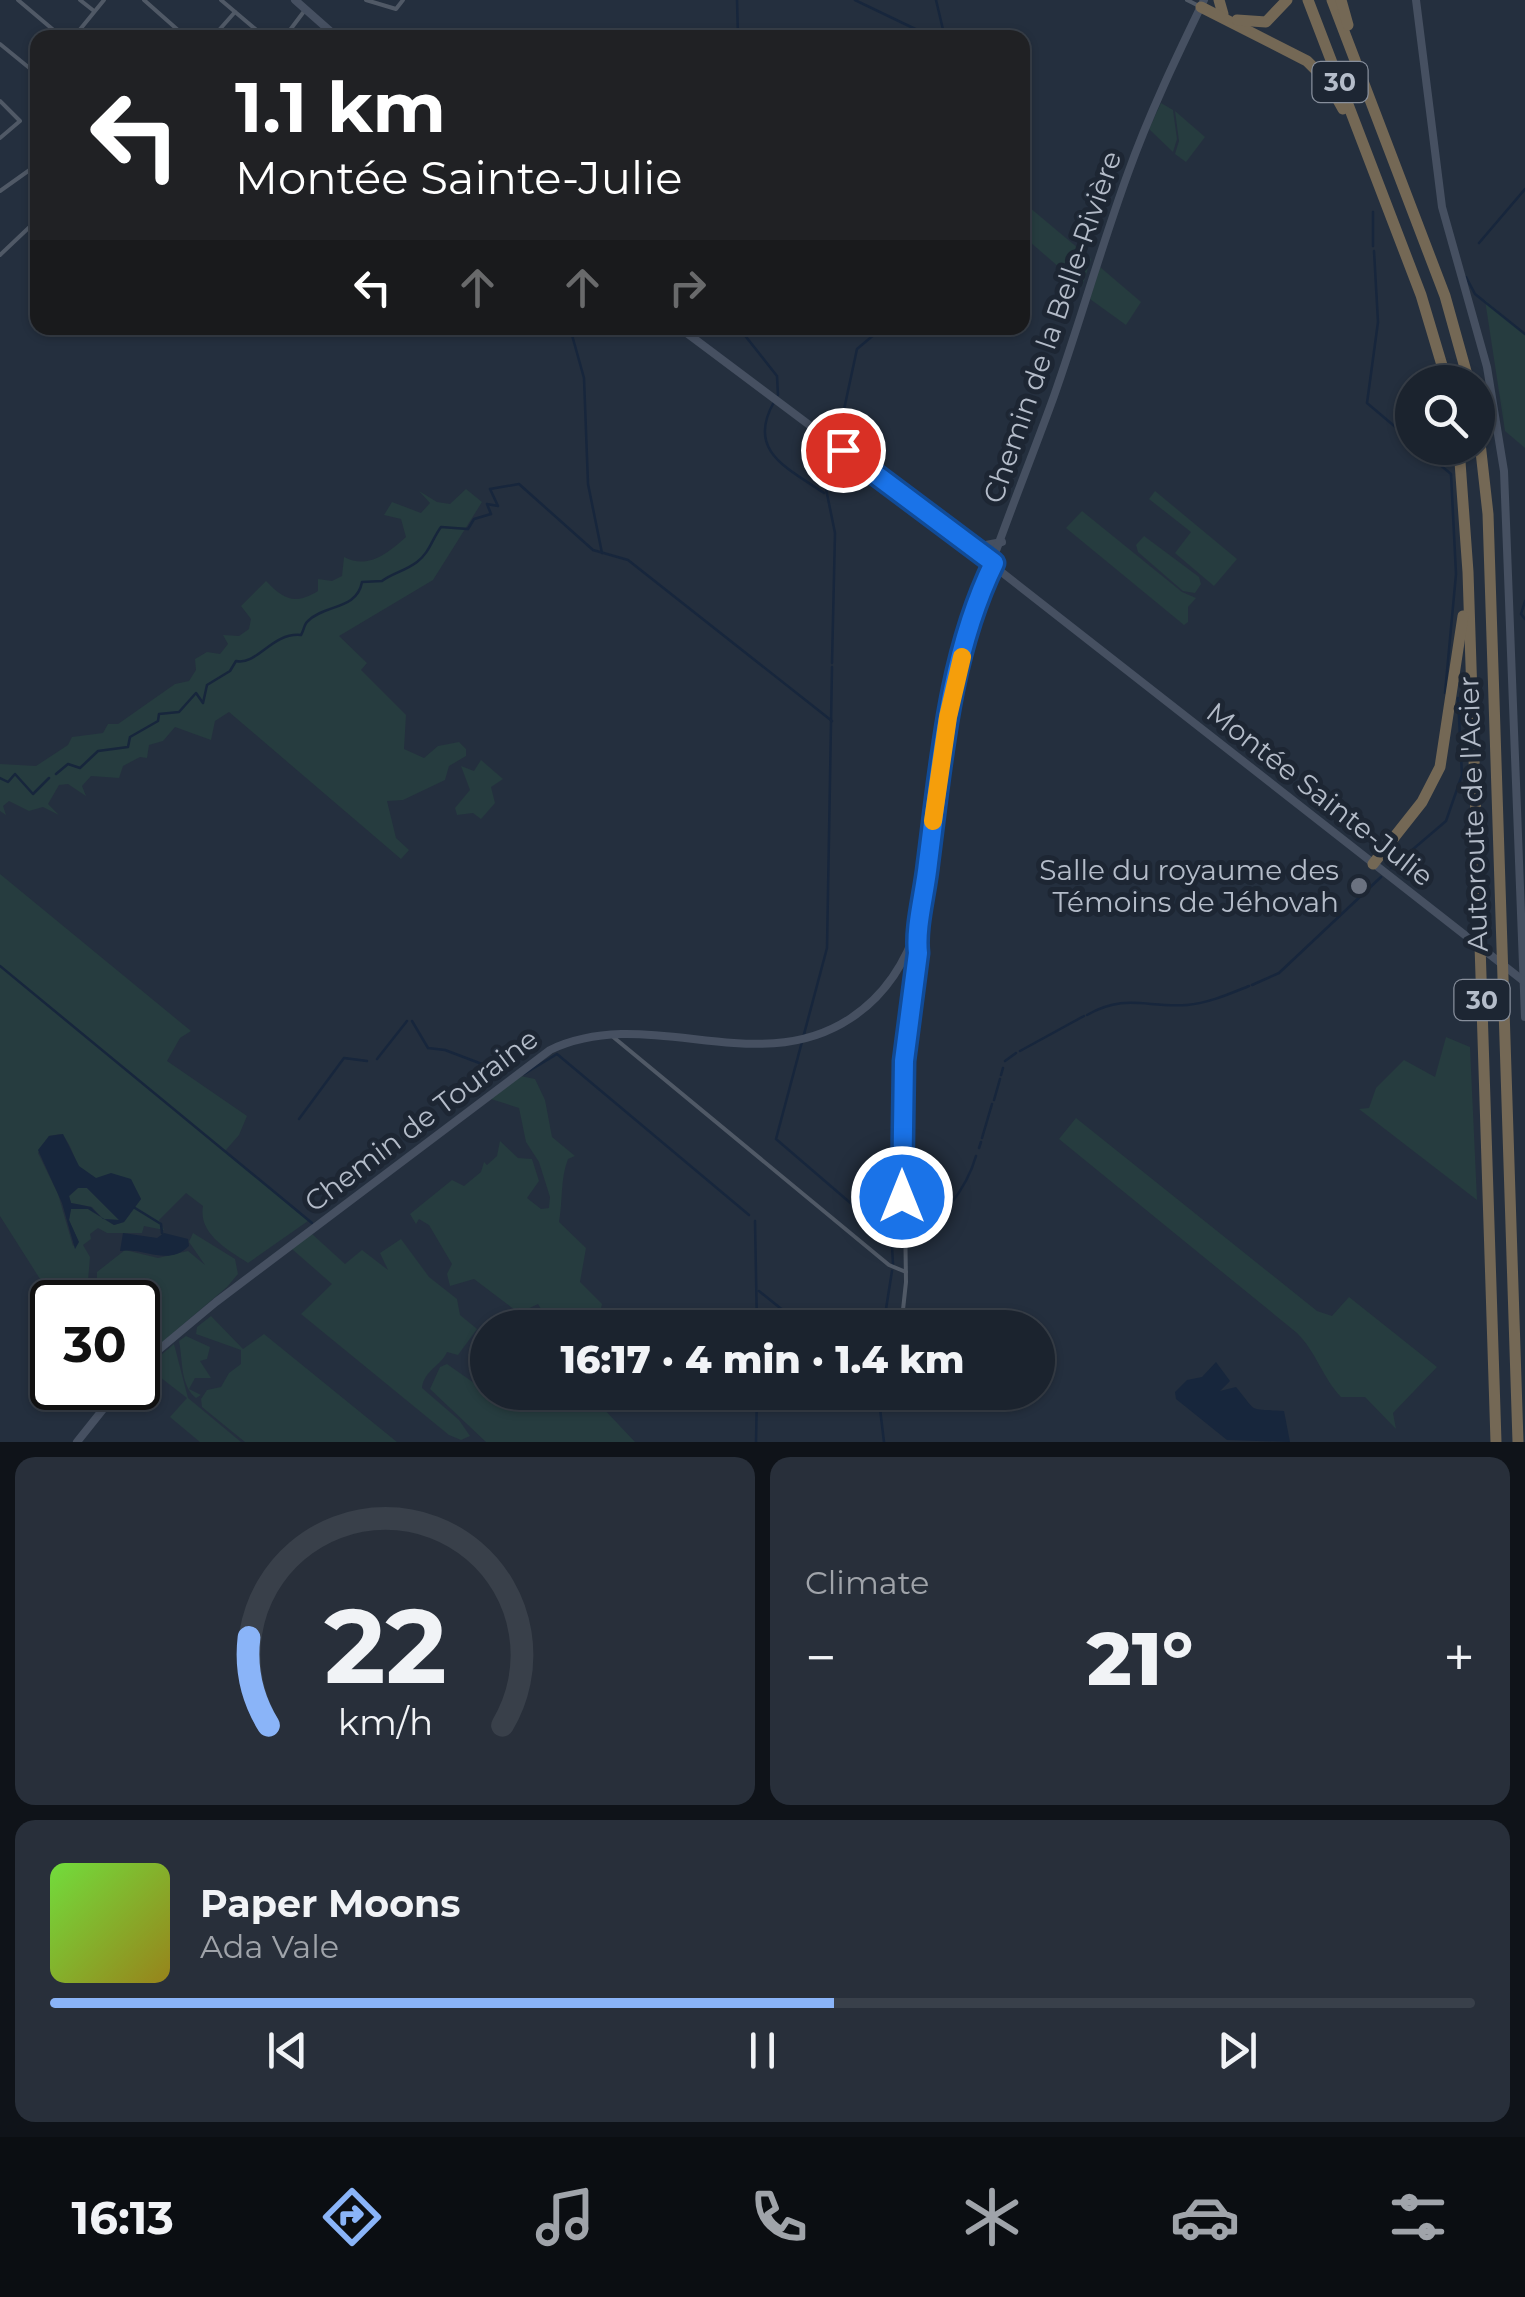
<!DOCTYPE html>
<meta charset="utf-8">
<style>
:root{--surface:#1b232e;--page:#282f3a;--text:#f1f3f6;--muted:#a0a4aa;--line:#39404a;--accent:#8ab4f8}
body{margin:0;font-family:Montserrat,sans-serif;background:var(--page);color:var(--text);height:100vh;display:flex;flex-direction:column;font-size:38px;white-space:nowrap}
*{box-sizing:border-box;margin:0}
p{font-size:32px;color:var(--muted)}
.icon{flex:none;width:55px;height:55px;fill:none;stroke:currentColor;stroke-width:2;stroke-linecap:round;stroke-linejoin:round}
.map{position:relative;height:1442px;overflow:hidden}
.panel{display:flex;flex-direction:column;gap:15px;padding:15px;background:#0f1319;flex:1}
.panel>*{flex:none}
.top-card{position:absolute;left:30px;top:30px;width:1000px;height:305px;border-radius:20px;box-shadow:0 2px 8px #0004,0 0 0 2px var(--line);background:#202124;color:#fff;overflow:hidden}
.buttons{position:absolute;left:1395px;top:365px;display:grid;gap:20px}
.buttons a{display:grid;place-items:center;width:100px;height:100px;border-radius:50%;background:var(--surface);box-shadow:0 2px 8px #0004,0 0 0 2px var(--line);font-size:50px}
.speed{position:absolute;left:30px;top:1280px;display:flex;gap:20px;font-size:50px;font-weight:700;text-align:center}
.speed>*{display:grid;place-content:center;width:130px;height:130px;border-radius:50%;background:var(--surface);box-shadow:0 2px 8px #0004,0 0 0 2px var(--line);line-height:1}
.speed .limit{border:5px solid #111;border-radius:15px;background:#fff;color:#111}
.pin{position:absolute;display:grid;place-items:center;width:85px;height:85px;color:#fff;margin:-42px;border:5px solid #fff;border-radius:50%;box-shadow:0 2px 10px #0007}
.me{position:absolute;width:110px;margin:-55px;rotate:0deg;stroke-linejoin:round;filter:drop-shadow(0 0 8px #0008)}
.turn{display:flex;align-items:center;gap:35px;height:210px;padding:0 40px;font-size:45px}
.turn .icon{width:130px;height:130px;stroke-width:2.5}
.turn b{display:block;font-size:70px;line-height:85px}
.lanes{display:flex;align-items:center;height:95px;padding:0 40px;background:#0003;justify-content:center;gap:50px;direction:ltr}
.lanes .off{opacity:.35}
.big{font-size:75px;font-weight:800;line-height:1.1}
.panel .tile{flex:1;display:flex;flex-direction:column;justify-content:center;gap:15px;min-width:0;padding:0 35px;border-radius:20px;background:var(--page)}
.panel .dial{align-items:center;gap:0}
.dial svg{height:260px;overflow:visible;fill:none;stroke:var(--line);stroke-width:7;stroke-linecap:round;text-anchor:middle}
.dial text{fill:var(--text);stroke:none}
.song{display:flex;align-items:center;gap:30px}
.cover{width:120px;height:120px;border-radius:15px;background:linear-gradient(135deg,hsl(100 70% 55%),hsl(50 70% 35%))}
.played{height:10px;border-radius:5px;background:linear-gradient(90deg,var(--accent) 55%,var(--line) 55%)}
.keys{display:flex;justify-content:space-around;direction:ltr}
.heat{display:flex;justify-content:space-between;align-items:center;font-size:55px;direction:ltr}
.panel .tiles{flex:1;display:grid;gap:15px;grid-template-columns:1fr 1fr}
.tile:last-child{grid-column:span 2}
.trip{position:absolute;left:470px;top:1310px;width:585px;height:100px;border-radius:50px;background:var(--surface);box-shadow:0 2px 8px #0004,0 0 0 2px var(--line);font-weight:800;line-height:100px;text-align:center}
.dock{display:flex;height:160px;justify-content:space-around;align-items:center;background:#0b0e12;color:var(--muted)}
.dock .icon{width:70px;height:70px}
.dock .active{color:var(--accent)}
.dock b{font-size:45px;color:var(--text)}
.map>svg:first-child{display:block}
.green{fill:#263c3f;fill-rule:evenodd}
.water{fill:#17263c;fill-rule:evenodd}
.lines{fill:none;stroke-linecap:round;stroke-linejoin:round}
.stream{stroke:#17263c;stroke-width:2.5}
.street{stroke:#505966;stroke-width:4}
.secondary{stroke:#465061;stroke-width:8}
.highway{stroke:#746855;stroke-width:11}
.route-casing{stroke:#114b97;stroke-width:25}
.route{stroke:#1a73e8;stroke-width:18}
.slow{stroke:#f59e0b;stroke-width:18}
.worship-dot{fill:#6b7280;stroke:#1d2633;stroke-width:4}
.labels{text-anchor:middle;stroke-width:10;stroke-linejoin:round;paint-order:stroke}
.shield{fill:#1d2633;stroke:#878f9c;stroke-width:2.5}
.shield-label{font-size:25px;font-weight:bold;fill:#b4bcc9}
.street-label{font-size:28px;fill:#b4bcc9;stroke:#1d2633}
.poi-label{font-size:28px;fill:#b4bcc9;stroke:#1d2633;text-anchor:end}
</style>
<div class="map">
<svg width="1525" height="1442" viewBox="0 0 1525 1442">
<rect width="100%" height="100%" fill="#242f3e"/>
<g class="green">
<polygon points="1161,103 1173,110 1177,139 1173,152 1149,129"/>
<polygon points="1175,111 1205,137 1186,162 1175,154 1179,141"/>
<polygon points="1023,202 1091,259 1082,287 1023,236"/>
<polygon points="1100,267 1141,302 1126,325 1090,299"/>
<polygon points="1485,300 1525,334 1525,448 1505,431"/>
<path d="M 466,489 L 482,502 L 433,580 L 339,636 L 367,663 L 361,670 L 406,715 L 404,749 L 424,758 L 438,746 L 459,742 L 466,749 L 466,756 L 449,766 L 445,780 L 403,800 L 387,801 L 396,838 L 409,850 L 401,859 L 229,712 L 215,721 L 211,740 L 175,727 L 163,741 L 149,745 L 147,758 L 140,757 L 123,766 L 119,778 L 91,776 L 82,786 L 86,796 L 68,784 L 59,785 L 48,804 L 59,815 L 43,807 L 29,811 L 9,801 L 3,806 L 6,815 L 0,811 L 0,764 L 36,766 L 68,745 L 72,737 L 103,733 L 108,724 L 118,724 L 175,684 L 189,681 L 196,670 L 195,659 L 207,652 L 220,654 L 228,644 L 223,635 L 239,636 L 249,629 L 251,619 L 241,606 L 266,581 C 284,600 295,605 318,591 L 318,579 L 332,581 L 342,576 L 344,557 C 368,570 388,553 406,537 L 401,519 L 384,515 L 392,502 L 421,513 L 430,503 L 419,491 L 437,502 L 450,504 Z"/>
<polygon points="1155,491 1237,559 1214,586 1175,553 1191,532 1149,499"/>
<polygon points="1082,511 1182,592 1196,598 1188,607 1188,622 1184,625 1066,528"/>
<polygon points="1144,536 1199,577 1201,584 1195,593 1183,591 1138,552 1136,545"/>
<polygon points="481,760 503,779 491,787 495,803 481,819 473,813 457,815 455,808 470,790 461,766 474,771"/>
<path d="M 0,874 L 191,1031 L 180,1038 L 167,1061 L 247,1116 L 239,1135 L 225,1151 L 308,1221 L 248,1263 C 228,1250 198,1234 203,1206 L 186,1193 L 159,1220 L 164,1230 L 144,1226 L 142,1233 L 107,1233 L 98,1228 L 90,1234 L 91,1239 L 83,1245 L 90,1257 L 88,1281 L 97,1280 L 97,1272 L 125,1250 L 158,1258 L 188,1251 L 205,1265 L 189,1242 L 193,1233 L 235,1259 L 238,1274 L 227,1287 L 139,1362 L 138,1302 L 68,1302 L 40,1279 L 0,1216 ZM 60,1134 C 76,1144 72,1174 96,1178 C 106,1180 120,1178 130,1179 L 141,1199 L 124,1222 L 114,1225 L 88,1209 L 71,1209 L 69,1220 L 78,1241 L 73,1246 L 58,1194 L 38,1153 L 49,1136 Z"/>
<polygon points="1446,1037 1470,1047 1477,1200 1359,1109 1369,1108 1376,1088 1404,1060 1435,1077"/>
<path d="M 520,1076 L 535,1079 L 545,1100 L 552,1137 L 575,1156 L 568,1159 C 560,1180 563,1200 559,1222 L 586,1248 L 580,1282 L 602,1304 L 597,1327 L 552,1327 L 538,1304 L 519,1313 L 474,1279 L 450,1286 L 447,1274 L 452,1264 L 429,1225 L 419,1219 L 416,1224 L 410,1214 L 452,1180 L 464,1186 L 481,1172 L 484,1162 L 487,1165 L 497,1156 L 500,1141 L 518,1158 L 532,1159 L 539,1181 L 527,1198 L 541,1209 L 549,1208 L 550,1197 L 539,1162 L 526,1142 L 519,1108 L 491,1099 Z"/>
<path d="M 1076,1118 L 1317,1311 L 1332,1316 L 1349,1297 L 1437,1367 L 1393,1413 L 1396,1429 L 1365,1397 L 1341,1397 C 1322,1377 1317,1353 1297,1333 L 1059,1139 Z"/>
<polygon points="78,1188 87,1188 119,1220 103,1219 92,1207 71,1203 69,1196"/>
<path d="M 312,1234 L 345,1264 L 362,1250 L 388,1270 L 380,1253 L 401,1239 L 429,1277 L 457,1299 L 460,1315 L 477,1329 L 458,1355 L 447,1352 C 441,1366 424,1370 422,1388 L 459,1420 L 470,1436 L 461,1440 L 449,1435 L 301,1314 L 332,1284 L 292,1249 Z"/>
<polygon points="211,1316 243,1349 264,1334 397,1442 245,1442 202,1407 201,1399 207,1390 221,1387 229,1373 241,1364 241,1350 196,1334 197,1327"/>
<path d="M 186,1336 L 210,1347 L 207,1359 L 200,1361 L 211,1378 L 195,1378 L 189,1389 L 201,1395 L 196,1398 C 180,1385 183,1361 179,1341 Z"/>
<polygon points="174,1344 188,1398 241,1442 200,1442 170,1417 187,1398 147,1367"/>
<polygon points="447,1364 497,1399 530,1393 597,1393 602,1407 635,1442 486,1442 430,1389 440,1367"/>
</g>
<g class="water">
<path d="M 63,1134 L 79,1166 L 96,1178 L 111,1173 L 131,1179 L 141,1199 L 124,1222 L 114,1225 L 88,1209 L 71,1209 L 69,1220 L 79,1242 L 75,1249 L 62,1203 L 38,1150 L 49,1136 ZM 78,1188 L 87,1188 L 119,1220 L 103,1219 L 91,1207 L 71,1203 L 69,1196 Z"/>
<path d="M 123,1233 L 157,1238 L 164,1233 L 188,1239 L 189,1246 C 167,1267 146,1247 120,1251 Z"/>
<path d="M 1216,1362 L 1230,1381 L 1220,1391 L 1236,1387 C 1259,1415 1247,1408 1284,1411 L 1290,1442 L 1227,1440 L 1176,1399 L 1175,1392 L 1187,1380 L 1202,1377 Z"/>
</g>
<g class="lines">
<g class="stream">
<polyline points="737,0 738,38"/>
<polyline points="855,0 934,38"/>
<polyline points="936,0 945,38"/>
<polyline points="1373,212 1373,246"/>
<polyline points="1479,243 1525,189"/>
<polyline points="1374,251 1378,322 1367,403 1412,441"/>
<polyline points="1466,277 1475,294 1525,334"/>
<polyline points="570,328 584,378 588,484 602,553"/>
<polyline points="739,328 777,376 778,395"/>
<path d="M 774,402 C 746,451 787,468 824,493"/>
<polyline points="837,442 857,349 882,328"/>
<polyline points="832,448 823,474 835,533 832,663"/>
<polyline points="1420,448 1451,474 1456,574 1445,693"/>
<polyline points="1525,601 1521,614 1525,619"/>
<polyline points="832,667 827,948 776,1139 883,1231 892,1246 893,1264"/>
<path d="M 56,774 L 68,764 L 80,768 L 98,751 L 128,747 L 130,737 L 158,721 L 159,714 L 179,712 L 196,693 L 203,703 L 207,685 L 230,671 L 236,661 C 257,666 272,632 301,635 C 304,630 304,624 308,621 C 325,604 357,610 362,582 L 382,581 C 393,573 405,571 417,562 C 430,552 432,539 441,527 L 468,529 L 474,519 L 491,514 L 487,504 L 498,506 L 490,489 L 519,484 L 593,550 L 628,560 L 832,721"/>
<polyline points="0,778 8,782 15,774 33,794 49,778"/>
<polyline points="1391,868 1446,821 1462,775 1458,698"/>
<polyline points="0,966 312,1223"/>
<polyline points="1252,985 1279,973 1381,877"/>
<path d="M 1087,1015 C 1126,993 1146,1008 1187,1005 C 1209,1003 1229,994 1249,986"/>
<polyline points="412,1021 428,1048 445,1050 503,1072"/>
<polyline points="1020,1051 1084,1016"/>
<polyline points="377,1059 407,1021"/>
<polyline points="1005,1061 1016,1053"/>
<polyline points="524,1074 557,1054 749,1215"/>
<polyline points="1001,1075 1003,1068"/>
<polyline points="994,1100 1000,1079"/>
<polyline points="299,1119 344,1058 367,1061"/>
<polyline points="982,1138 992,1104"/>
<polyline points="979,1148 981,1142"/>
<polyline points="135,1208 161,1224 162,1233"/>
<polyline points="755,1221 757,1328"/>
<path d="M 906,1241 C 939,1226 967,1188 976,1156"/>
<polyline points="759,1291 805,1328"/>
<polyline points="883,1328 892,1271"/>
<polyline points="878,1392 884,1442"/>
<polyline points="756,1442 757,1392"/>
</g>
<g class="street">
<polyline points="18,0 63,38"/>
<polyline points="80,0 94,11"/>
<polyline points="144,0 187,38"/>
<polyline points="221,0 266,38"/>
<polyline points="366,0 396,9 403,0"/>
<polyline points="1187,0 1197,5"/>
<polyline points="73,38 104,0"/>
<polyline points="212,38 235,12"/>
<polyline points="284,38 305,10"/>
<polyline points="0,44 38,75"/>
<polyline points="0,101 20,121 0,138"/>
<polyline points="0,191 38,164"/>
<polyline points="0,255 38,219"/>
<polyline points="612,1036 889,1265 906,1272"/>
<polyline points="901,1328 906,1282 903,1073 918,953 914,941"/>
<polyline points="899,1392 899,1402"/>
</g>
<g class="secondary">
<polyline points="295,0 338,38"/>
<polyline points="1416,0 1442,207 1487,367 1504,471 1525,1017"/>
<polyline points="680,328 928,514"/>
<polyline points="926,513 1525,982"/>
<polyline points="975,547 1002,542"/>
<path d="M 138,1367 L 216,1302 L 550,1050 C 649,1003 757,1081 851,1018 C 945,956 930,824 946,727 C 966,613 1015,504 1054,396 C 1080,322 1101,247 1128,173 C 1149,114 1177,56 1204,0"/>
<polyline points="77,1442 120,1388"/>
</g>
<g class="highway">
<polyline points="1219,0 1223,14"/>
<polyline points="1308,0 1421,295 1447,382"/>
<polyline points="1332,0 1445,296 1469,382"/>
<polyline points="1341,0 1348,25"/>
<polyline points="1201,7 1307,61 1328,82 1343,109"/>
<polyline points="1237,20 1266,22 1287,0"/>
<polyline points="1478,425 1488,514 1518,1442"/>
<polyline points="1459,448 1468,572 1496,1442"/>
<polyline points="1373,864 1422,802 1440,767 1463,616"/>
</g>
</g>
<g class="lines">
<g class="route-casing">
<path id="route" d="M 843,450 L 994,563 C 949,655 941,763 928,863 C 925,893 915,927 918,953 L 904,1061 L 902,1197"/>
</g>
<use href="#route" class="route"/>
<polyline class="slow" points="933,821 948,717 962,657"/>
</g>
<circle class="worship-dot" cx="1359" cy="886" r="10"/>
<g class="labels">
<g class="shield">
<rect x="1312.5" y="62" width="55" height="40" rx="8"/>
<rect x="1454.5" y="980" width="55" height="40" rx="8"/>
</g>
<g class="shield-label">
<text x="1340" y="91">30</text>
<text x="1482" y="1009">30</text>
</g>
<g class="street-label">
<text transform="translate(1052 327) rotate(-71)" y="10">Chemin de la Belle-Rivière</text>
<text transform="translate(1320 794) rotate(38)" y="10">Montée Sainte-Julie</text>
<text transform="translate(1473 814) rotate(-92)" y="10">Autoroute de l'Acier</text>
<text transform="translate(421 1120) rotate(-37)" y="10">Chemin de Touraine</text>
</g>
<g class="poi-label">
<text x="1339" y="880">Salle du royaume des<tspan x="1339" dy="32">Témoins de Jéhovah</tspan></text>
</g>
</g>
</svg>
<div class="buttons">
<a><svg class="icon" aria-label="search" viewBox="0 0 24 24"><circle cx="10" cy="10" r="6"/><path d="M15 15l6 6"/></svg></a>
</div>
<div class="speed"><div class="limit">30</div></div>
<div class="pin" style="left:843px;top:450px;background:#d93025"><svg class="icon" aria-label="arrive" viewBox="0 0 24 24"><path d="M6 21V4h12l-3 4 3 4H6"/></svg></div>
<svg class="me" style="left:902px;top:1197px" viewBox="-20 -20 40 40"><circle r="17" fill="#1a73e8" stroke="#fff" stroke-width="3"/><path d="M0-11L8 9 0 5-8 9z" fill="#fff"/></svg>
<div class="trip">16:17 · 4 min · 1.4 km</div>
<div class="top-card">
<div class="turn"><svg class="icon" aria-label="left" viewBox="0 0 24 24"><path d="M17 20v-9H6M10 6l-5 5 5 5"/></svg><div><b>1.1 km</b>Montée Sainte-Julie</div></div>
<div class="lanes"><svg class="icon" aria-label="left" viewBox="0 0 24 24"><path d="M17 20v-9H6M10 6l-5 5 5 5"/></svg><svg class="icon off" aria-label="ahead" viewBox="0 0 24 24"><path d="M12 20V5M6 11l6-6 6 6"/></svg><svg class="icon off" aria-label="ahead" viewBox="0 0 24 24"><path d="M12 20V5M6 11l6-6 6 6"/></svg><svg class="icon off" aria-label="right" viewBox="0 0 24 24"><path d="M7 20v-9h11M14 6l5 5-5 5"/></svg></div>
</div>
</div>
<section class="panel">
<div class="tiles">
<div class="tile dial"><svg viewBox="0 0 100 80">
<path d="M14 69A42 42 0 1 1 86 69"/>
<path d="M14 69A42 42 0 0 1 8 42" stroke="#8ab4f8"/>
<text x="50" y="56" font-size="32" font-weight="700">22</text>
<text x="50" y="72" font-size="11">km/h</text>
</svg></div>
<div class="tile"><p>Climate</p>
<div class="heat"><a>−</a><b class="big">21°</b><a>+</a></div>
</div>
<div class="tile">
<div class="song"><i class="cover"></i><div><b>Paper Moons</b><p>Ada Vale</p></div></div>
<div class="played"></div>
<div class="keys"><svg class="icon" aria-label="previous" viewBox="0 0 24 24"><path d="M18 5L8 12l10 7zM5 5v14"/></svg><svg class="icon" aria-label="pause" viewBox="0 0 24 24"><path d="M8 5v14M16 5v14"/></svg><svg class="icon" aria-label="next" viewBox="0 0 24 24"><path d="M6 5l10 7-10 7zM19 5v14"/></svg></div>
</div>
</div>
</section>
<nav class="dock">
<b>16:13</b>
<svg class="icon active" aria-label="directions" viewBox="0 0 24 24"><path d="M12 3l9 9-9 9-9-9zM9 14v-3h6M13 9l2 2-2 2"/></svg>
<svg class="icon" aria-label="music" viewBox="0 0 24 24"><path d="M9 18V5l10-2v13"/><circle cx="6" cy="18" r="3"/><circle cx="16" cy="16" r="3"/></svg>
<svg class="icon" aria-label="phone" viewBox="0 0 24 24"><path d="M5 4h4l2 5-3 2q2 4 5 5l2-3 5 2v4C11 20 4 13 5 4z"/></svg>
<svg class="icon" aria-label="climate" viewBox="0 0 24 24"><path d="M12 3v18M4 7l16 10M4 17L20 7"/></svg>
<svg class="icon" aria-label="car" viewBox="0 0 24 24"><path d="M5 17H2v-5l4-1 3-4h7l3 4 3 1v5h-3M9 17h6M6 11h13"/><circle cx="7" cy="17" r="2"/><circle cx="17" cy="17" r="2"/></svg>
<svg class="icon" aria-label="filters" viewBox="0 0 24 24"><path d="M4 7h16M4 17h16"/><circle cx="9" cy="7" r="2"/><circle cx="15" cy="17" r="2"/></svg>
</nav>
